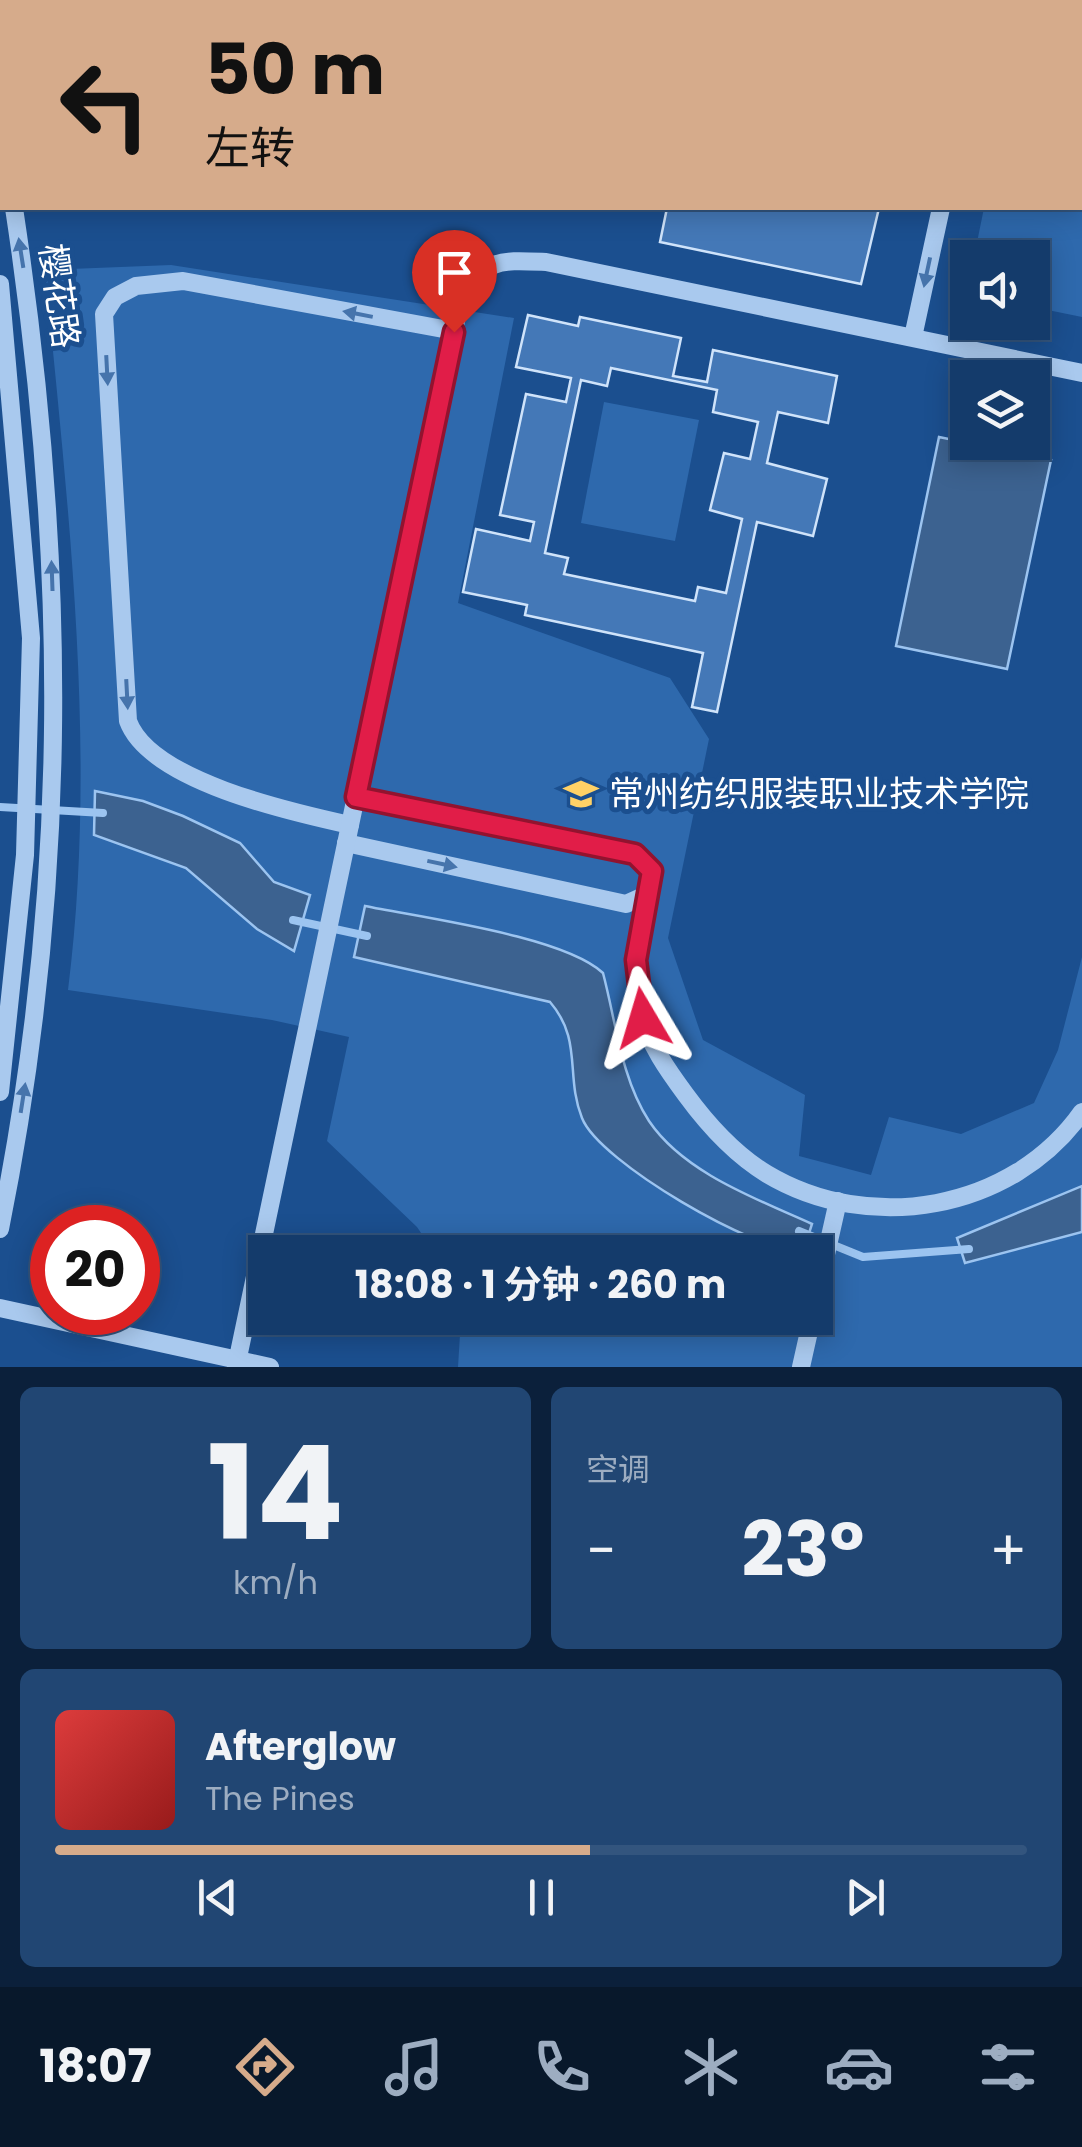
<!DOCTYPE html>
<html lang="zh">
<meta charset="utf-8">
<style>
:root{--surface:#143b6b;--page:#214673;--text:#f1f3f6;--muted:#9dadc1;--line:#33557e;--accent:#d6ab8b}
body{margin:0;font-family:Poppins,"Noto Sans SC",sans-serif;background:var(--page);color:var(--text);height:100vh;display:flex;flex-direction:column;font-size:38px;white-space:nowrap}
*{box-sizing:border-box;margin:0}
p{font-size:32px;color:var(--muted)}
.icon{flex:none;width:55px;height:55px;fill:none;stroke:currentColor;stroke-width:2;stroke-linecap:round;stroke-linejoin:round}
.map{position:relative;height:1367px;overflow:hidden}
.side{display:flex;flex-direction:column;gap:20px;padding:20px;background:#0b203b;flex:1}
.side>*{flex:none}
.hud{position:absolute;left:0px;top:0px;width:1082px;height:210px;box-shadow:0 5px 25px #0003,0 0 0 2px var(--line);background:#d6ab8b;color:#111;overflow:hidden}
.buttons{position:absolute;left:950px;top:240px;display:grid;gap:20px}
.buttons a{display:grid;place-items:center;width:100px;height:100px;border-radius:0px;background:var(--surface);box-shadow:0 5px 25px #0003,0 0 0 2px var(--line);font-size:50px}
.speed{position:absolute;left:30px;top:1205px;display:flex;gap:20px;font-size:50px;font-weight:700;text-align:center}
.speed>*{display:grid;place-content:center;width:130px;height:130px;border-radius:50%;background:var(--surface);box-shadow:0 5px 25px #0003,0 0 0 2px var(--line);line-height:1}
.speed .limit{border:15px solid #d22;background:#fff;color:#111}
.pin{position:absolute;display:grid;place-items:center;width:85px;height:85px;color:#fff;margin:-102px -42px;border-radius:50% 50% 50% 0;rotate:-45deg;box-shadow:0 0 10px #0007}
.pin .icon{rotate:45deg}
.me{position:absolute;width:110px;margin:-55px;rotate:353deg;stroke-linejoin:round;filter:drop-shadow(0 0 8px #0008)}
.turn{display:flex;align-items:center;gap:35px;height:210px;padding:0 40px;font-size:45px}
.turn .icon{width:130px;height:130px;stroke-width:2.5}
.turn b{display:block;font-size:70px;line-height:85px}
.big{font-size:75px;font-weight:700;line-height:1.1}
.side .tile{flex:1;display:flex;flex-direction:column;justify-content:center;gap:15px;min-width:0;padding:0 35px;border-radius:15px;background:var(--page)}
.side .dial{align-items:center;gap:0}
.dial b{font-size:130px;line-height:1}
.song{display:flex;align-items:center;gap:30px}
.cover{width:120px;height:120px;border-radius:15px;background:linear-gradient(135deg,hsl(0 70% 55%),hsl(0 70% 35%))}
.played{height:10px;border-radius:5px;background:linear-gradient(90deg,var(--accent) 55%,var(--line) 55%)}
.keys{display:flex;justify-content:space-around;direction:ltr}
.heat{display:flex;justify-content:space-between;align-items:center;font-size:55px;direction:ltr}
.side .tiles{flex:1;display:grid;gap:20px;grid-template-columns:1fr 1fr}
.tile:last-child{grid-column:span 2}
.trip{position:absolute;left:248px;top:1235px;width:585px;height:100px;border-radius:0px;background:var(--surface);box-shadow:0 5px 25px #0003,0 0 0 2px var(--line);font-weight:700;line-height:100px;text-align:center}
.dock{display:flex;height:160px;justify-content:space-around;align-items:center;background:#08182b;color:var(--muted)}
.dock .icon{width:70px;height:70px}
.dock .on{color:var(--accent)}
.dock b{font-size:45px;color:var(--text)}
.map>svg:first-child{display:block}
.green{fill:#2e69ad}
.water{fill:#3c6290;stroke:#9cc4f0;stroke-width:2.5}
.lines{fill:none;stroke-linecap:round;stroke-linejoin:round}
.stream{stroke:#9cc4f0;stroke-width:8}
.building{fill:#4478b7;stroke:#cfe3fa;stroke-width:2.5;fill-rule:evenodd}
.minor{stroke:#a9c9ee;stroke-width:18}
.oneway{fill:#4674ac}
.route-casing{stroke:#92132f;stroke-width:25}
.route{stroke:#e11d48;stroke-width:18}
.labels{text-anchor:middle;stroke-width:10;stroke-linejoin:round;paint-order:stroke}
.street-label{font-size:35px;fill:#fff;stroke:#1b4f8f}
.poi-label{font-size:35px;fill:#fff;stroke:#1b4f8f;text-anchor:start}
</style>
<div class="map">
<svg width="1082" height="1367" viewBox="0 0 1082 1367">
<rect width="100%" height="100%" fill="#1b4f8f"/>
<g class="green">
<polygon points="1080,106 1082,107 1082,317 1033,307 1032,258 974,257 984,208 1080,208"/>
<path d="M 171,265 L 514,318 L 458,603 L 670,678 L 709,739 L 668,938 L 703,1040 L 805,1095 L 799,1156 L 871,1175 L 889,1117 L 961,1134 L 1034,1103 L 1058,1050 L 1082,957 L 1082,1367 L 458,1367 L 461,1318 L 815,1318 L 815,1252 L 434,1252 L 417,1227 L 327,1141 L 349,1037 L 272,1020 L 68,990 C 98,753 68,508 45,270 Z"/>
<polygon points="604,402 699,420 675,541 581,523"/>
</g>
<g class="water">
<polygon points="939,437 1051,460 1007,669 896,646"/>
<polygon points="95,791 143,801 183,816 240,843 274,882 310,895 294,951 257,929 186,868 94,835"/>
<path d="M 365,906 C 423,918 563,936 603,973 C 616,1022 621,1078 649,1121 C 684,1173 757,1199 812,1224 L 803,1252 C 757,1253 599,1162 582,1118 C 565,1076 583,1040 550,1002 L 354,957 Z"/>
<polygon points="1082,1186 1082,1232 965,1263 957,1238"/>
</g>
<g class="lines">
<g class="stream">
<polyline points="0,807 103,813"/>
<polyline points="293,920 367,936"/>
<polyline points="799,1231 863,1257 969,1249"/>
</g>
</g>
<g class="building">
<polygon points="667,208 879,208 861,284 660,242"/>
<path d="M 528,315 L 578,326 L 580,317 L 681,338 L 673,376 L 707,382 L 713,350 L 837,376 L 828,423 L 778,412 L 767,463 L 827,479 L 813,536 L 757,522 L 717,712 L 692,707 L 703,653 L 525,615 L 527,605 L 463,592 L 476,529 L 530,541 L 534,522 L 500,515 L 526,394 L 566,402 L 571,378 L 516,367 ZM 611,368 L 717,390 L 713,412 L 758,422 L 750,459 L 724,453 L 710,510 L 742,519 L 726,593 L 698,587 L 695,601 L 564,574 L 568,558 L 545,553 L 581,380 L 607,386 Z"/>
</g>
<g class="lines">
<g class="minor">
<polyline points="1060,0 1065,2"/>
<polyline points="984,2 984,0"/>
<polyline points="1080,7 1082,7"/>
<polyline points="0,122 2,135"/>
<polyline points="0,284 31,638 25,855 0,1092"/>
<polyline points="913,337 941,208"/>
<path d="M 356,797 L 635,854 L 651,871 C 641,919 632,966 642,1014 C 648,1043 669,1072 686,1095 C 708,1125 734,1154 767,1174 C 869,1235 1012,1211 1082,1112"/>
<path d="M 350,825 C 291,812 150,781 128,721 L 104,314 L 115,297 L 136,286 L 183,281 L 454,331"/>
<polyline points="346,843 626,904 646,895"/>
<path d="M 0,1229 C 70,881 67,557 14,208"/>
<polyline points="815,1303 838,1201"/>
<polyline points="0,1308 270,1367"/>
<path d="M 236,1367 L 460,302 C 484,258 499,260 546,262 L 1082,373"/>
<polyline points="801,1367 812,1318"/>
</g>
</g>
<defs><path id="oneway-solid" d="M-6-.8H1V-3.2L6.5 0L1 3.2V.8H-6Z" transform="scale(2.5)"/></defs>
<g class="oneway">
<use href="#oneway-solid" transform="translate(21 253) rotate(-99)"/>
<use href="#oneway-solid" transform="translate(927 272) rotate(102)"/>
<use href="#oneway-solid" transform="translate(358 314) rotate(-169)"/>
<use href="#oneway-solid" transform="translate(107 370) rotate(87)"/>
<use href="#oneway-solid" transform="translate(52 576) rotate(-92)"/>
<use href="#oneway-solid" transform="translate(127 694) rotate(87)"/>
<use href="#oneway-solid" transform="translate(442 864) rotate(12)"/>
<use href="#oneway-solid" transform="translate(23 1098) rotate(-81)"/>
</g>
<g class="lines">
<g class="route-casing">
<polyline id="route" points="454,332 356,797 635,854 652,871 636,960 643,1018"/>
</g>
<use href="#route" class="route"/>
</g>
<defs>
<g id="university-bare" transform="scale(2.7)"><path d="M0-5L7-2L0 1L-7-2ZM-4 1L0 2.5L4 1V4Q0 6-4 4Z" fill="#ffd166" stroke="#1b4f8f" stroke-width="2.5" paint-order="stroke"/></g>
</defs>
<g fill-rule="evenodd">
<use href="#university-bare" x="581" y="794"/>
</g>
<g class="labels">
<g class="street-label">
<text transform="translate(59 296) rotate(82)" y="12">樱花路</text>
</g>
<g class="poi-label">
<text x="609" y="806">常州纺织服装职业技术学院</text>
</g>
</g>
</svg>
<div class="buttons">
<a><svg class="icon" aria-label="sound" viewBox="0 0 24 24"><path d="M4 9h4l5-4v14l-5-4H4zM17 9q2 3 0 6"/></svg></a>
<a><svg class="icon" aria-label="layers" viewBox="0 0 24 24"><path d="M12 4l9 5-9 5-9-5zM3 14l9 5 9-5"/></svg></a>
</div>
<div class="speed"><div class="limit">20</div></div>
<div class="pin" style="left:454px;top:332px;background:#d93025"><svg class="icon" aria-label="arrive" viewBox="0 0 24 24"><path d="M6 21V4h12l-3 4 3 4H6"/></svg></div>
<svg class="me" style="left:643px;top:1018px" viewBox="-20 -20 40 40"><path d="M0-17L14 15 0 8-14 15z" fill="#e11d48" stroke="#fff" stroke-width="4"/></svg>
<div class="trip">18:08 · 1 分钟 · 260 m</div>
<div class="hud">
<div class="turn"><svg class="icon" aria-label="left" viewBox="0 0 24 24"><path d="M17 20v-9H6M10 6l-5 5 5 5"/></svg><div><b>50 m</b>左转</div></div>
</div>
</div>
<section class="side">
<div class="tiles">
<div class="tile dial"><b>14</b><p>km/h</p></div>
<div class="tile"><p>空调</p>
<div class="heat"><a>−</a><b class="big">23°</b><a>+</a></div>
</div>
<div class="tile">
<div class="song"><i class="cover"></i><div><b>Afterglow</b><p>The Pines</p></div></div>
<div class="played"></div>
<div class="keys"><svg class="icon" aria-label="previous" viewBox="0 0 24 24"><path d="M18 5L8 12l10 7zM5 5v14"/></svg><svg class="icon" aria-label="pause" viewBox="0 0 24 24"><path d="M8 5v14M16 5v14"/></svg><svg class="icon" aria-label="next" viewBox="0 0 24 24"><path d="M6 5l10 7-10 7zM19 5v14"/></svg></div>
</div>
</div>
</section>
<nav class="dock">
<b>18:07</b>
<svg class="icon on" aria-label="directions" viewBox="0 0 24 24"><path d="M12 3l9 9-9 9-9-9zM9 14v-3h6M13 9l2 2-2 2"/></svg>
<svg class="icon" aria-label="music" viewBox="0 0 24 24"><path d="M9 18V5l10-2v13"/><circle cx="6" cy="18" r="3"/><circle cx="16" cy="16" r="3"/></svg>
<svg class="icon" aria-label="phone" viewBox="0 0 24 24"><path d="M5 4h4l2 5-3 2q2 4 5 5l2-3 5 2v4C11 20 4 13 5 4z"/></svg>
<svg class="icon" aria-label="climate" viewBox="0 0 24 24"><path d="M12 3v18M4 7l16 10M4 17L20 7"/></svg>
<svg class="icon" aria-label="car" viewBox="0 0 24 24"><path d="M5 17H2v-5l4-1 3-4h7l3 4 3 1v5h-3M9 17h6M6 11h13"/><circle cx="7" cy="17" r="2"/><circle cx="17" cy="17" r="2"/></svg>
<svg class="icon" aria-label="filters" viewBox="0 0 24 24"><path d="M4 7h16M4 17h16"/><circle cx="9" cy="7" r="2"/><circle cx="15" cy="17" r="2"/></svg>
</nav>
